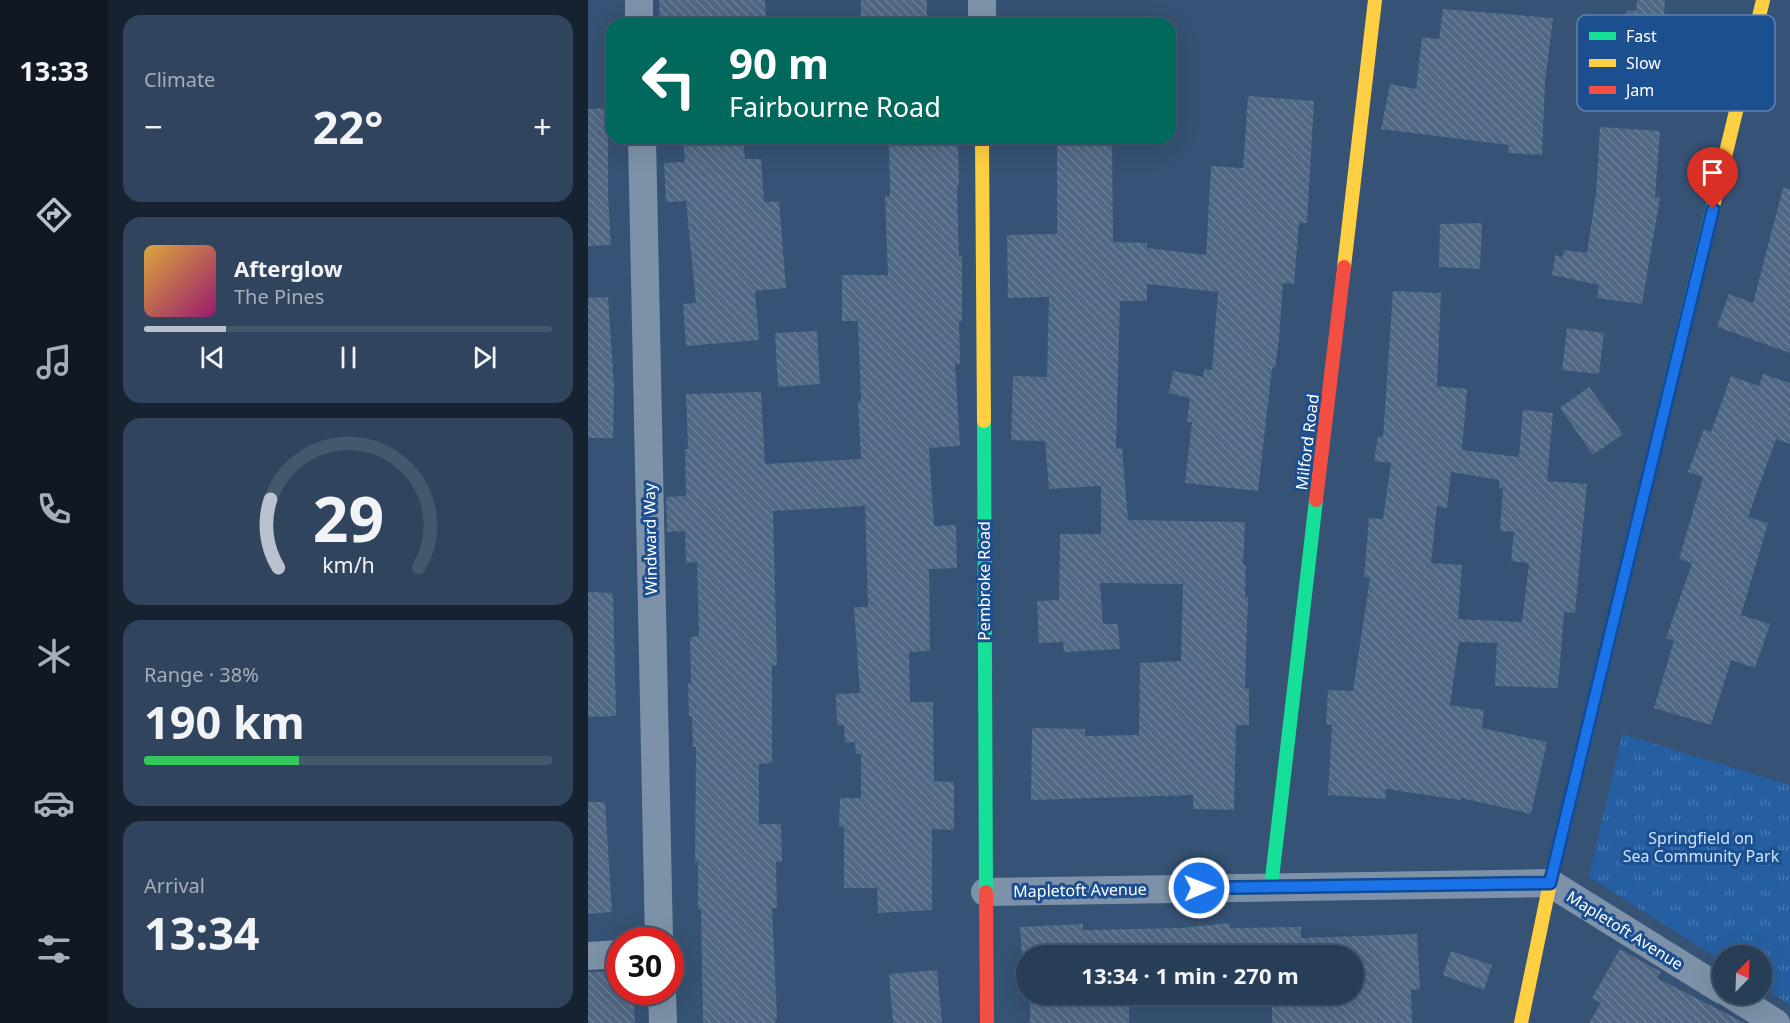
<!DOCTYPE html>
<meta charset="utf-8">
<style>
:root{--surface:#283e57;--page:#30455d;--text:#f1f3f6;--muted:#a5aeba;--line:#44576d;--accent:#b9c2ce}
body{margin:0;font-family:"Noto Sans",sans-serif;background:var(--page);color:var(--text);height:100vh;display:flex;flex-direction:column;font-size:22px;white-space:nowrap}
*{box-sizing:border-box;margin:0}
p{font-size:20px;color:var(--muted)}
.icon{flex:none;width:33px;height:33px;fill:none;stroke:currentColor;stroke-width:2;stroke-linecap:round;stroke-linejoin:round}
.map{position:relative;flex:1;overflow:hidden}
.details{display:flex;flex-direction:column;gap:15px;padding:15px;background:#162230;width:480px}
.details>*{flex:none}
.hud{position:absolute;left:18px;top:18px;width:570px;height:126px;border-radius:18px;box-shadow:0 6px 24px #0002,0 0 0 2px var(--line);background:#00695c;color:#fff;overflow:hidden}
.needle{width:39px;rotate:23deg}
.buttons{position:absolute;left:1124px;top:945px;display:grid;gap:12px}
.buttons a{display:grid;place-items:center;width:60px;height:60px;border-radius:50%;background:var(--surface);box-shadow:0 6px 24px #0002,0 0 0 2px var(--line);font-size:30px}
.speed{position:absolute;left:18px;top:927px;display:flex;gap:12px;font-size:30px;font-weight:700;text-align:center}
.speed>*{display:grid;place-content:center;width:78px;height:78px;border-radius:50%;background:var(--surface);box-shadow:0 6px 24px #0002,0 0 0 2px var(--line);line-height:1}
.speed .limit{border:9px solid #d22;background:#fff;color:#111}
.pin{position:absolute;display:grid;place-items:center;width:51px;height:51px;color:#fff;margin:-62px -26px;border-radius:50% 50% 50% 0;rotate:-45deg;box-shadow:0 0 6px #0007}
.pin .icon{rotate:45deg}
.me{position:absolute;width:66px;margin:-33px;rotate:89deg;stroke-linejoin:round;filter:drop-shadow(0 0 4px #0008)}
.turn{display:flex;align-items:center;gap:21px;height:126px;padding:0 24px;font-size:27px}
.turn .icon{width:78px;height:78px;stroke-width:2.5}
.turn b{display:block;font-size:42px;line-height:51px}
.big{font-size:45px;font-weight:700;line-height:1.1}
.details .card{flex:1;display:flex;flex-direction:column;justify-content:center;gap:9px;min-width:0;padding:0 21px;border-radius:18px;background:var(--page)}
.details .dial{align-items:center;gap:0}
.dial svg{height:156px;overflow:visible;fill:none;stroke:var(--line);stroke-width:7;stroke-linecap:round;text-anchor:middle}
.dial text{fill:var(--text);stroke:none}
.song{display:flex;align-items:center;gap:18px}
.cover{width:72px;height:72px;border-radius:9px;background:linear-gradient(135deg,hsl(40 70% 55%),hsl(320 70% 35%))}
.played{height:6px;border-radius:3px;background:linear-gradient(90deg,var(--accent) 20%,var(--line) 20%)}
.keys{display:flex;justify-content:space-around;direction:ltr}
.heat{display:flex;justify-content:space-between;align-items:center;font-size:33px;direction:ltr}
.charge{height:9px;border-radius:4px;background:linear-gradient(90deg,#34c759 38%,var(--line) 0)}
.trip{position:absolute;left:428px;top:945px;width:348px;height:60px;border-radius:30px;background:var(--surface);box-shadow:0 6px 24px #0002,0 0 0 2px var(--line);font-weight:700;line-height:60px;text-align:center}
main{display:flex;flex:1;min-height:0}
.tab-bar{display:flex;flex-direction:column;width:108px;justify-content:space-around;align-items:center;background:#101923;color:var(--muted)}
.tab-bar .icon{width:42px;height:42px}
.tab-bar .current{color:var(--accent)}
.tab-bar b{font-size:27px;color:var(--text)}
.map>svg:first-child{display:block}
.park{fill:url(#park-tufts)}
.building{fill:url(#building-back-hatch);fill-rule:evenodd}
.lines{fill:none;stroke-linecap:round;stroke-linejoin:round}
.street{stroke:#7d92a8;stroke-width:28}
.fast{stroke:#16e098;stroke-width:14}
.slow{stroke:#ffcf43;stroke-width:14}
.jam{stroke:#f24e42;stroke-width:14}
.route-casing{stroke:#114b97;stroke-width:15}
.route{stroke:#1a73e8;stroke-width:10}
.labels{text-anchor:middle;stroke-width:6;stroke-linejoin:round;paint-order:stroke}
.street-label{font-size:16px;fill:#fff;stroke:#1b4f8f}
.park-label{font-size:16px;fill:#cfe3fa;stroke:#1b4f8f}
.key{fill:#1b4f8f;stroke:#5f84b1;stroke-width:1.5}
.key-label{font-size:16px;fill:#fff}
</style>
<main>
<nav class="tab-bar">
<b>13:33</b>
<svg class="icon current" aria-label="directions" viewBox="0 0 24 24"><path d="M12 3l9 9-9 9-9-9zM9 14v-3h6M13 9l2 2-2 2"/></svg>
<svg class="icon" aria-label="music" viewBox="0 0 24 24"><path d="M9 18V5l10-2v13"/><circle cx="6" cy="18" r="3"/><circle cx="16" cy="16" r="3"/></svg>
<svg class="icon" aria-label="phone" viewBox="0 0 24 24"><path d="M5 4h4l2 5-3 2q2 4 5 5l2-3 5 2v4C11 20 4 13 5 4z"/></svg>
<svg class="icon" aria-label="climate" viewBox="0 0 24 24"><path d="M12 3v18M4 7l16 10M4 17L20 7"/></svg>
<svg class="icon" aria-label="car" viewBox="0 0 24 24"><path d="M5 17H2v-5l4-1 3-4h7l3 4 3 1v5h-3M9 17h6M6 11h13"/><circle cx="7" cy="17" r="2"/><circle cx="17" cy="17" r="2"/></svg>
<svg class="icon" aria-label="filters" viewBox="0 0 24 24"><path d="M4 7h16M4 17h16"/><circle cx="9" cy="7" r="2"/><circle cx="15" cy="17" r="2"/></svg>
</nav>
<section class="details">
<div class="card"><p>Climate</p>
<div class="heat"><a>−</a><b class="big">22°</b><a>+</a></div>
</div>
<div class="card">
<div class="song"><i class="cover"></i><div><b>Afterglow</b><p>The Pines</p></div></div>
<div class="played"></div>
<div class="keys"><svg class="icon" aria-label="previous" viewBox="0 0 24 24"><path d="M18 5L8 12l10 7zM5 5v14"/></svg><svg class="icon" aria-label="pause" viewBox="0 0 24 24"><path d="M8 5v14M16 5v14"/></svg><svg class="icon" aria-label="next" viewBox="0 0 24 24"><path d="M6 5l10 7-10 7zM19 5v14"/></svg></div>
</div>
<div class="card dial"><svg viewBox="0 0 100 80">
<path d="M14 69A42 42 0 1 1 86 69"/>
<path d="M14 69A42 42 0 0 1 10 34" stroke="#b9c2ce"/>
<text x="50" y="56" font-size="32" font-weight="700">29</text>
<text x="50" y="72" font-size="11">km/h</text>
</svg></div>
<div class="card"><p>Range · 38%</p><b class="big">190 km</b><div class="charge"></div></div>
<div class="card"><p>Arrival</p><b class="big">13:34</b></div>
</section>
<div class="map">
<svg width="1202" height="1023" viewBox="0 0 1202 1023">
<defs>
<pattern id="park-tufts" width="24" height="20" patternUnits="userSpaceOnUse" patternTransform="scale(1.5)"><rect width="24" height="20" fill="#265fa1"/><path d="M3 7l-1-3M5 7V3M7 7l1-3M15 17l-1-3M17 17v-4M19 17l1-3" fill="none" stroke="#4777af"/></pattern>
<pattern id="building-back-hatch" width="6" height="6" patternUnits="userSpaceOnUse" patternTransform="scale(1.5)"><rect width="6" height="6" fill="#506783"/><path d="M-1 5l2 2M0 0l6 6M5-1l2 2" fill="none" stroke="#6a7e96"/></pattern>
</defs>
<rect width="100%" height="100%" fill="#365274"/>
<polygon class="park" points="1034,734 1202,785 1202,1005 1173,986 1173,956 1134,956 1134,961 1001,877"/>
<g class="building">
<polygon points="71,0 177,0 178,24 72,24"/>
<rect x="273" y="0" width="66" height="24"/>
<polygon points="1049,0 1077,0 1074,46 1087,47 1085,71 1102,73 1099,99 1076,97 1076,92 1030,86 1030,96 1002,93 1005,59 1010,60 1013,21 1038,24 1039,10 1048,11"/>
<polygon points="855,9 965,18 957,82 954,155 920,153 921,145 793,129 802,84 828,89 834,37 851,39"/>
<polygon points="660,96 726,101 719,223 711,223 706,284 695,283 691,339 687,368 684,368 670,491 597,483 604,422 599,422 602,398 581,393 585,371 615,377 616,369 624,370 630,292 559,284 559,301 532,301 528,449 534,448 540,520 657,522 655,565 658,565 657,597 660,597 657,688 661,689 661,725 648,725 646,810 605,809 605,795 443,800 444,728 497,729 497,736 551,735 552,663 593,661 595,584 512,583 515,624 530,624 532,649 476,652 475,642 451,643 449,601 471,600 472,534 513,534 513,486 461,489 457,441 423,440 425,376 459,377 461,297 420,298 419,235 469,234 469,138 524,138 525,242 559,243 559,248 618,255 623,166 655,168"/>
<polygon points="20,108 20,196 23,245 0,246 0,109"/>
<polygon points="1012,127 1072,131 1067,197 1072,198 1054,304 1009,298 1011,285 964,275 967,255 975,257 976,250 999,253 1008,194"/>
<polygon points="95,138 155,138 157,159 173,159 176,202 191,201 198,288 167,291 171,340 98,346 95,304 108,303 98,201 78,202 76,163 97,162"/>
<polygon points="301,138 370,138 371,185 369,186 371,256 374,256 374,321 371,321 372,364 367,364 372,446 341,448 346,526 368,525 369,568 341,569 342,651 321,652 322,702 345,702 346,781 366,782 366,830 344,829 344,910 290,913 289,888 256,888 256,827 251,827 252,798 273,798 273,754 268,754 267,742 257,743 256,725 249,725 248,694 272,693 266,607 280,607 277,506 185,511 189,665 184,666 184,763 171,764 171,824 193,824 194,862 188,862 189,908 184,908 189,1017 187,1023 115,1023 113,909 110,909 110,862 107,862 108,747 105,747 104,716 101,716 100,683 103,683 102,637 111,636 109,562 98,563 97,531 79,532 79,523 78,497 98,496 97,449 100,449 98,394 173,392 177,464 273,459 270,401 273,401 270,321 254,321 254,275 300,275 297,196 302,196"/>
<polygon points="1195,188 1202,189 1202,353 1129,327 1141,294 1165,303"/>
<polygon points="894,223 892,269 851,267 852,224"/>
<path d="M 805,291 L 853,293 L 849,386 L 879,389 L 874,450 L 931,457 L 935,410 L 965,413 L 959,481 L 999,484 L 987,613 L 976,612 L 970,688 L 907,686 L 909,643 L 871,642 L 862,705 L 896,710 L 894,728 L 959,742 L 943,814 L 873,798 L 872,800 L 798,789 L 797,799 L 740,795 L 744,725 L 738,724 L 740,690 L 765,691 L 782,578 L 776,577 L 781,518 L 795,519 L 803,463 L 786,461 L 790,437 L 795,437 ZM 863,472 L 911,480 L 911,488 L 915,489 L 912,531 L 926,532 L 923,561 L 941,563 L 934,622 L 870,619 L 874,565 L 843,563 L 849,506 L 859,508 Z"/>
<polygon points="20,297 26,386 25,438 0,438 0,298"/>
<polygon points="979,328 1016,333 1011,374 974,370"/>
<polygon points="229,331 232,384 190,387 187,333"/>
<polygon points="1175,374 1202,383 1202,444 1188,439 1160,517 1180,523 1153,615 1182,624 1167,668 1143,660 1123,725 1066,708 1086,641 1078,638 1104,563 1091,559 1115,477 1100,472 1116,429 1123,432 1143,376 1171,386"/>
<polygon points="1001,387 1035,434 1005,455 972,408"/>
<polygon points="0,592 25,593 28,716 0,717"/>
<polygon points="0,802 17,802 24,912 0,914"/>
<polygon points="642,923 642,928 713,927 713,938 829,934 832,989 823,990 824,1023 684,1023 684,994 765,994 765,956 434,956 432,927 495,924 495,930 594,928"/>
<polygon points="1032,949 1073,972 1069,978 1157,1023 1001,1023 1013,1003 1004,998"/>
<polygon points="863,951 904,965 896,990 855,975"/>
<polygon points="349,970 354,1023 305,1023 301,974"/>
<polygon points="32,971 32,992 45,992 47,1023 0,1023 0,972"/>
<polygon points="510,994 541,994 541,1023 442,1023 442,999 510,1000"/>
</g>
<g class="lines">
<g class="street">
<polyline points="51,0 51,24"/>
<polyline points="394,0 394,24"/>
<polyline points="54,138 71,940"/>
<polyline points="397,892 962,883 1134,990"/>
<polyline points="0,956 32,954"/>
<polyline points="74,992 75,1023"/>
<polyline points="1142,994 1188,1023"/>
</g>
<g class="fast">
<polyline points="396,421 398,892"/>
<polyline points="1027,615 1126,202"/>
<polyline points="683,887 728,500"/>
</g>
<g class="slow">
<polyline points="394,138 396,421"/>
<polyline points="1126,202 1175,0"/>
<polyline points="756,267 787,0"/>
<polyline points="933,1023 962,883 1027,615"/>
</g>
<g class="jam">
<polyline points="728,500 756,267"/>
<polyline points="398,892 399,1023"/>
</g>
</g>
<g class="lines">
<g class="route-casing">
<polyline id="route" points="611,888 962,883 1125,209"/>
</g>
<use href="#route" class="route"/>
</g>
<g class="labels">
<g class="street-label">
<text transform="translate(719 442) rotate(-83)" y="6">Milford Road</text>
<text transform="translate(62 539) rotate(-91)" y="6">Windward Way</text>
<text transform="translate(396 581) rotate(-90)" y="6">Pembroke Road</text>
<text transform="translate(492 890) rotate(-1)" y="6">Mapletoft Avenue</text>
<text transform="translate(1037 930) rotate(32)" y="6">Mapletoft Avenue</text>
</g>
<g class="park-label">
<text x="1113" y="844">Springfield on<tspan x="1113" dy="18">Sea Community Park</tspan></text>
</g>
</g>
<rect x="989" y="15" width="198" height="96" rx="9" class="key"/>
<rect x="1001" y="32" width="27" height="8" fill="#16e098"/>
<rect x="1001" y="59" width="27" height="8" fill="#ffcf43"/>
<rect x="1001" y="86" width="27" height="8" fill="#f24e42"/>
<g class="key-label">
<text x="1038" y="42">Fast</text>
<text x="1038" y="69">Slow</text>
<text x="1038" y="96">Jam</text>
</g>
</svg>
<div class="buttons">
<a><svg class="needle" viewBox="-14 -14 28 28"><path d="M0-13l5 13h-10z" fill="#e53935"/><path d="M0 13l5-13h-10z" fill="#a5aeba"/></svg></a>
</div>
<div class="speed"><div class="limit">30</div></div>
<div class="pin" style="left:1125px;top:209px;background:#d93025"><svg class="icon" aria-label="arrive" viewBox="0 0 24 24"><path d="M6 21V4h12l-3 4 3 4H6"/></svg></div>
<svg class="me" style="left:611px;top:888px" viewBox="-20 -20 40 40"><circle r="17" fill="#1a73e8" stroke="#fff" stroke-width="3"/><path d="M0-11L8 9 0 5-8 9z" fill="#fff"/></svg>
<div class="trip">13:34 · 1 min · 270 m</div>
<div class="hud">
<div class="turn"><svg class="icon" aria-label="left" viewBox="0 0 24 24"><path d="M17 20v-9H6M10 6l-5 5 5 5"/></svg><div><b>90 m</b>Fairbourne Road</div></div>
</div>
</div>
</main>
